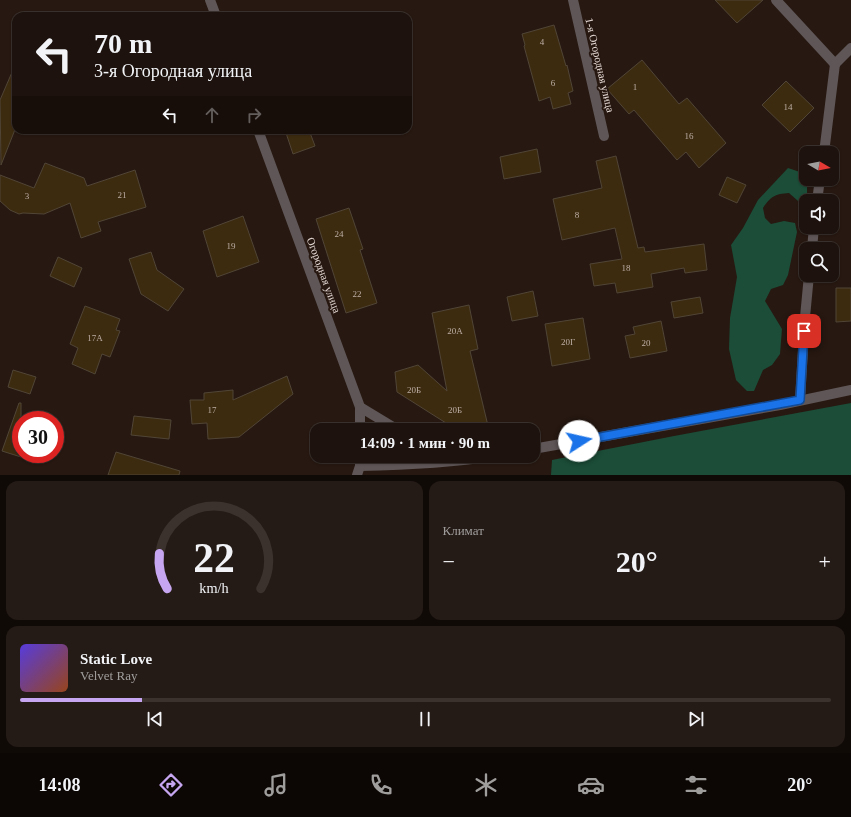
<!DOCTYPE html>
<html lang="ru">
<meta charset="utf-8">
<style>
:root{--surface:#1d120d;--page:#251b16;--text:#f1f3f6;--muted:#a09e9d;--line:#3b322e;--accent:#c6a6f0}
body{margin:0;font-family:"Times New Roman",serif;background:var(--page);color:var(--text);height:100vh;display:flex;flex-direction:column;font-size:15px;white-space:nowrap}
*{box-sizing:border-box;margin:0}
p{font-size:13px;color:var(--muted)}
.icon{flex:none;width:22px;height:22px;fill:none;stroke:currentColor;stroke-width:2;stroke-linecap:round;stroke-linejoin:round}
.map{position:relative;height:475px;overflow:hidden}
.drawer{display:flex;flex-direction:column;gap:6px;padding:6px;background:#100a07;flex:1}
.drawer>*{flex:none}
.banner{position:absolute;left:12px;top:12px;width:400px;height:122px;border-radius:12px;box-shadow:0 1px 3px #0004,0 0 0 1px var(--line);background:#1d120d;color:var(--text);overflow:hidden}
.needle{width:26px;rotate:100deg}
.controls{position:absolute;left:799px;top:146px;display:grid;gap:8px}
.controls a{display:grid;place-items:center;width:40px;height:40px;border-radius:8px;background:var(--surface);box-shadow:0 1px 3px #0004,0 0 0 1px var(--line);font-size:20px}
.speed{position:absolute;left:12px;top:411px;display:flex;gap:8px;font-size:20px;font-weight:700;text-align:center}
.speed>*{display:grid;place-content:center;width:52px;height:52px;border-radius:50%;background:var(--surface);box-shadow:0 1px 3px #0004,0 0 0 1px var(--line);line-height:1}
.speed .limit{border:6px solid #d22;background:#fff;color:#111}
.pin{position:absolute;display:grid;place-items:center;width:34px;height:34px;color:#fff;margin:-17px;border-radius:8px;box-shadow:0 2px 6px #0006}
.me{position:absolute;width:44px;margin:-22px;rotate:80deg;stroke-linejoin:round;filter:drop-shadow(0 0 3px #0008)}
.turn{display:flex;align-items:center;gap:14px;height:84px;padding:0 16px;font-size:18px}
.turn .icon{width:52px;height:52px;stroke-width:2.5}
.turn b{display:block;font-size:28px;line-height:34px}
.lanes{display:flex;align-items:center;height:38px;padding:0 16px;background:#0003;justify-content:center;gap:20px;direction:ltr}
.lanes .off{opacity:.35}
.big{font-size:30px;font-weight:600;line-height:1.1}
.drawer .tile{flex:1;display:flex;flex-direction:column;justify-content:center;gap:6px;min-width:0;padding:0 14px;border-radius:12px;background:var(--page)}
.drawer .dial{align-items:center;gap:0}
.dial svg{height:104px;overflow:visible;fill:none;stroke:var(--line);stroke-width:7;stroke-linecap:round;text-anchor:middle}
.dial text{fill:var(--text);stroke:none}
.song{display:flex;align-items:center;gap:12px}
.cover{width:48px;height:48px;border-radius:6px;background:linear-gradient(135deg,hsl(250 70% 55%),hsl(20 70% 35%))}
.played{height:4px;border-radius:2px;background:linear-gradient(90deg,var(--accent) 15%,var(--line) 15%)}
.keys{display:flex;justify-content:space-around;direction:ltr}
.heat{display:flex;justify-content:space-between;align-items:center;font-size:22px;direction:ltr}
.drawer .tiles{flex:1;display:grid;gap:6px;grid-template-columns:1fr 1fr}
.tile:last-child{grid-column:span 2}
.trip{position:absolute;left:310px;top:423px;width:230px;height:40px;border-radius:12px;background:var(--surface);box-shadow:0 1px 3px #0004,0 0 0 1px var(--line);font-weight:600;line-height:40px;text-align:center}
.tab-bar{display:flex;height:64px;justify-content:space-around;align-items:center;background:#0c0705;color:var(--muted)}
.tab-bar .icon{width:28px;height:28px}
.tab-bar .current{color:var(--accent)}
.tab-bar b{font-size:18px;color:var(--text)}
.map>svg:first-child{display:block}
.green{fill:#1b4d38}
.building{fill:#3d2b10;stroke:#504536}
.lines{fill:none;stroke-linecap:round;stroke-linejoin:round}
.street{stroke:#5f5657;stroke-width:10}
.route-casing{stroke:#114b97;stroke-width:10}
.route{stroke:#1a73e8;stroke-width:7}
.labels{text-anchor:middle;stroke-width:4;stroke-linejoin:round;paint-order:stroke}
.number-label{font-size:9px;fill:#bcaea4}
.street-label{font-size:11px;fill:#e6dad6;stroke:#271811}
</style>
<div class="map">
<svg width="851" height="475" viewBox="0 0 851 475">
<rect width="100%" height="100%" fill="#271811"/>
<g class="green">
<path d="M 788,168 L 800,172 L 807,185 L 807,201 L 806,202 L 798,201 L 789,193 C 775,194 771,196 763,208 L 765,218 L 771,224 L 784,221 L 795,223 L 797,232 L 788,275 L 783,285 L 771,289 L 765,301 L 782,329 L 780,354 L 772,365 L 763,370 L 754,391 L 747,391 L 736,380 L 729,349 L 730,318 L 737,277 L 731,245 L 743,228 L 758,200 Z"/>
<polygon points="851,403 851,475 551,475 552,460 674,436"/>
</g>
<g class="building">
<polygon points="715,0 763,0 737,23"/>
<polygon points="554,25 566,66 567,65 573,91 568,93 571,104 553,109 550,97 539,101 524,46 525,45 522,34"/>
<polygon points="642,60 679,104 687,98 726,143 699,168 686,152 677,160 634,110 629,114 607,89"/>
<polygon points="16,63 16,127 1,165 0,100"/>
<polygon points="786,81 814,108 790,132 762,105"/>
<polygon points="285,130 309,130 315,146 293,154"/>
<polygon points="537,149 541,172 504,179 500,157"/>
<polygon points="616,156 638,248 644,247 645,252 704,244 707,270 685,273 684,268 651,274 653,287 617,293 615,283 594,286 590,264 622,259 615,228 562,240 553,199 602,188 596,161"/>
<polygon points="45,163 84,178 87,186 135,170 146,207 98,222 101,231 81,238 70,203 44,214 23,213 19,214 10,210 0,201 0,175 34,188"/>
<polygon points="727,177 746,185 737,203 719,195"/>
<polygon points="349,208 363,249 360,250 377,303 346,313 316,219"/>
<polygon points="243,216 259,262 217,277 203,231"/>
<polygon points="151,252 157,270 184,289 168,311 141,294 129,259"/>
<polygon points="58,257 82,268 74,287 50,276"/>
<polygon points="836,288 851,288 851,321 836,322"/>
<polygon points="533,291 538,316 512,321 507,297"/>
<polygon points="700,297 703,313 674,318 671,302"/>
<polygon points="469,305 478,349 470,351 489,430 457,430 397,392 395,372 418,365 447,391 432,313"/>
<polygon points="85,306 120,319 116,330 120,331 110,357 102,354 95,374 72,364 78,348 70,344"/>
<polygon points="583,318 590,359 552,366 545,324"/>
<polygon points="661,321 667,351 630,358 625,336 635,334 633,327"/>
<polygon points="13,370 36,377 30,394 8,387"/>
<polygon points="287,376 293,394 239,437 208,439 207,423 192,424 190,400 204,400 204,393 233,390 233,400"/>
<polygon points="19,403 21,403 21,457 2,451"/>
<polygon points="134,416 171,420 169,439 131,435"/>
<polygon points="116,452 180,471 179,475 108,475"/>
</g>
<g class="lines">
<g class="street">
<polyline points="210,0 216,16"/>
<polyline points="573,0 604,136"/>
<polyline points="776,0 835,64"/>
<polyline points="835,64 851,48"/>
<polyline points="258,130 360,407 360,430"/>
<polyline points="824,153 835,64"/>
<polyline points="817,201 820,179"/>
<polyline points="812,249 814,227"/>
<polyline points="800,400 805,317 809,275"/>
<polyline points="360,407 398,430"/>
<polyline points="533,449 780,405 851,390"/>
<path d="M 360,466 C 405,465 449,463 494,456"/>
<polyline points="357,475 360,466 360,456"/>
</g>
</g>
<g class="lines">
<g class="route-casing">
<polyline id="route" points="579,441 800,400 804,331"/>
</g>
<use href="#route" class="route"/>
</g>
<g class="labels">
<g class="number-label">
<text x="542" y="45">4</text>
<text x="553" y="86">6</text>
<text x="635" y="90">1</text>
<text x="788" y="110">14</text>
<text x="689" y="139">16</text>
<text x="122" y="198">21</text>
<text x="27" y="199">3</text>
<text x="577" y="218">8</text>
<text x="339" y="237">24</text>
<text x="231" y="249">19</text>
<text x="626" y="271">18</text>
<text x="357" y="297">22</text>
<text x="455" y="334">20А</text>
<text x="95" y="341">17А</text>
<text x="568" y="345">20Г</text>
<text x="646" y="346">20</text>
<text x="414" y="393">20Б</text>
<text x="212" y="413">17</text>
<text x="455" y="413">20Б</text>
</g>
<g class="street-label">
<text transform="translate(600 65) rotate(77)" y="4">1-я Огородная улица</text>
<text transform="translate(324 275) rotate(70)" y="4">Огородная улица</text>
</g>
</g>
</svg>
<div class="controls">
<a><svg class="needle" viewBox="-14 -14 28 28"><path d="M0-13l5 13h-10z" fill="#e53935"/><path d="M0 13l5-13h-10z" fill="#a09e9d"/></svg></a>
<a><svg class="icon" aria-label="sound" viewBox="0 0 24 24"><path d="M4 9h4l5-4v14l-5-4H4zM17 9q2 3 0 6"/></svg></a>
<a><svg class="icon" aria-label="search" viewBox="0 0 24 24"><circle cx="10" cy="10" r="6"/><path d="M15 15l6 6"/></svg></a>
</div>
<div class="speed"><div class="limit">30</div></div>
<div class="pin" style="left:804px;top:331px;background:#d93025"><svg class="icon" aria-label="arrive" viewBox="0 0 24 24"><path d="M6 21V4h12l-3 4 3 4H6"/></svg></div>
<svg class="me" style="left:579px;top:441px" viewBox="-20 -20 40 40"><circle r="19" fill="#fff"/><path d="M0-13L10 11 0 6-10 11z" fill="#1a73e8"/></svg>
<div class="trip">14:09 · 1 мин · 90 m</div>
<div class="banner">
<div class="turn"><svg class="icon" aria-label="left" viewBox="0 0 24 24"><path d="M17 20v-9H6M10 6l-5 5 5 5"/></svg><div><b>70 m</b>3-я Огородная улица</div></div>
<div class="lanes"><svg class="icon" aria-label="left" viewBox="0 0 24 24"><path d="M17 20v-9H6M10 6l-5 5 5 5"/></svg><svg class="icon off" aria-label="ahead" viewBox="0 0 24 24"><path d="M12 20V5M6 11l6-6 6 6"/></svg><svg class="icon off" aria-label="right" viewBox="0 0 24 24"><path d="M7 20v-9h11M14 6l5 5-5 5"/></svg></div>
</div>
</div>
<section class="drawer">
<div class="tiles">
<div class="tile dial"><svg viewBox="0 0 100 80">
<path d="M14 69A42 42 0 1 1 86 69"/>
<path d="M14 69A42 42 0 0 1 8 42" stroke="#c6a6f0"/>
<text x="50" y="56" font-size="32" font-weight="700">22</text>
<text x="50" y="72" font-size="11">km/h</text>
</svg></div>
<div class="tile"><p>Климат</p>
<div class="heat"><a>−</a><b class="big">20°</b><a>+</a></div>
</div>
<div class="tile">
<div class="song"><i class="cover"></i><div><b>Static Love</b><p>Velvet Ray</p></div></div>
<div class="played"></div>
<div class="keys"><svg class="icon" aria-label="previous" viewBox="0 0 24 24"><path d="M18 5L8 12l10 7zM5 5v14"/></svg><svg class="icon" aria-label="pause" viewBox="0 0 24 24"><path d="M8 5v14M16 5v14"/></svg><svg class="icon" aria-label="next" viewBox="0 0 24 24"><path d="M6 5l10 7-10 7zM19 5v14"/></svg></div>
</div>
</div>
</section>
<nav class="tab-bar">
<b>14:08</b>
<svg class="icon current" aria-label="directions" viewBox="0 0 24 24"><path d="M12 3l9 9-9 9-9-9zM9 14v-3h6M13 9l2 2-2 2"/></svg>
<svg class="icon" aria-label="music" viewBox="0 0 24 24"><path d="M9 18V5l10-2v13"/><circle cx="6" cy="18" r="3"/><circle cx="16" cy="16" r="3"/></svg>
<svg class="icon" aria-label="phone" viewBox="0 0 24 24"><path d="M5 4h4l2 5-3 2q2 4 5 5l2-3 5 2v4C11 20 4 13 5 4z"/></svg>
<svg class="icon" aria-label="climate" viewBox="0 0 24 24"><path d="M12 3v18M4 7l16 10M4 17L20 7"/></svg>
<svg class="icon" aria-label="car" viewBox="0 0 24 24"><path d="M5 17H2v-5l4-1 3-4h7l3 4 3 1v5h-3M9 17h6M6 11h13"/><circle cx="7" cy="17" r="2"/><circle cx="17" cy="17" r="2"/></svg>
<svg class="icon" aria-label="filters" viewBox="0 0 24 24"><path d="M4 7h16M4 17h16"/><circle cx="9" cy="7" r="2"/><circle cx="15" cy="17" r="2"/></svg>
<b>20°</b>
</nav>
